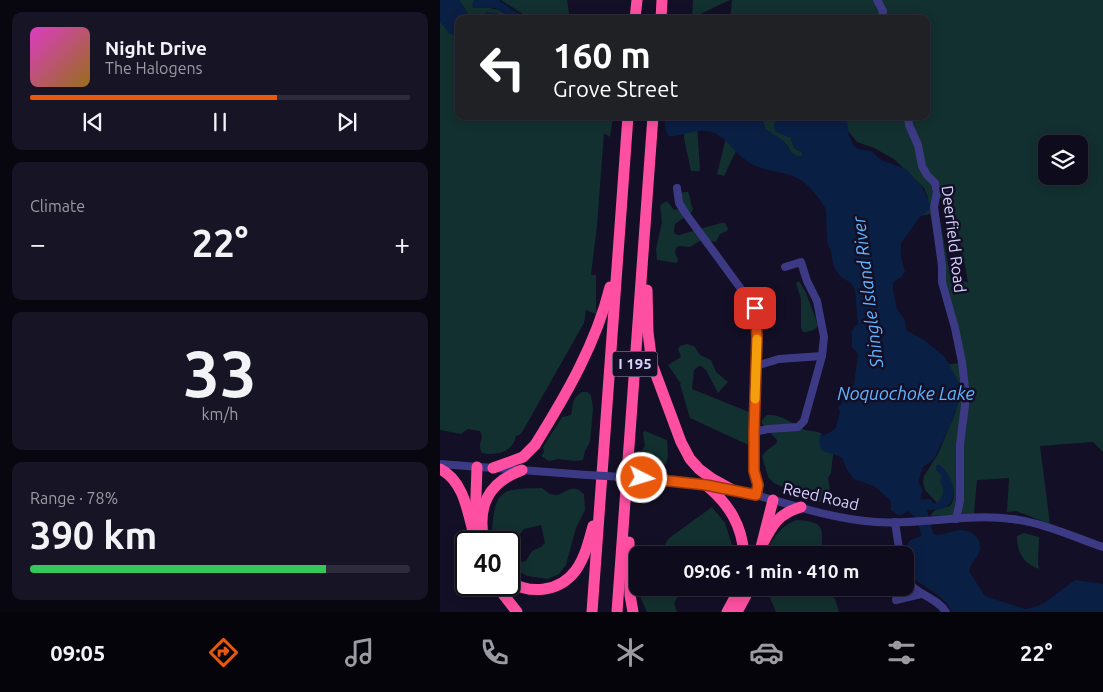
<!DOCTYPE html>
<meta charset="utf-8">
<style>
:root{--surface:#0e0b1c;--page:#171425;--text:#f1f3f6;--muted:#9b9ba3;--line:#2e2b3b;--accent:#ea580c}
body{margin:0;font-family:Ubuntu,sans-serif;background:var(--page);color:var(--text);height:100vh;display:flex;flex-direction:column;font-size:19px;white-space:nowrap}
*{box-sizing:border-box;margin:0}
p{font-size:16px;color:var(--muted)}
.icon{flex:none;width:28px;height:28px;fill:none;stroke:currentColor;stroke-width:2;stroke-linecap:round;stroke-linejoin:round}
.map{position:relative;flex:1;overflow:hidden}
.details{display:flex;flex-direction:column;gap:12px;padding:12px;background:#08060f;width:440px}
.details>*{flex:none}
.guide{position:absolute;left:15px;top:15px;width:475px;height:105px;border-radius:10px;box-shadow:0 2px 12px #0003,0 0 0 1px var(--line);background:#202124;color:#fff;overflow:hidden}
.tools{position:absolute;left:598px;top:135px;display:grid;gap:10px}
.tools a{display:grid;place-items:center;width:50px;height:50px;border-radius:10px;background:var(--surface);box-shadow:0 2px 12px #0003,0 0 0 1px var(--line);font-size:25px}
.speed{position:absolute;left:15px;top:531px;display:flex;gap:10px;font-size:25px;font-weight:700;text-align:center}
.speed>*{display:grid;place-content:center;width:65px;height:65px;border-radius:50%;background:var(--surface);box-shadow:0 2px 12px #0003,0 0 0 1px var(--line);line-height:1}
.speed .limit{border:2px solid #111;border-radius:8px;background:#fff;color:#111}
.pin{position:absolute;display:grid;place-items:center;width:42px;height:42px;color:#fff;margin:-21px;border-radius:10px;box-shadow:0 2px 8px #0006}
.me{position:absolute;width:55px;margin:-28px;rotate:95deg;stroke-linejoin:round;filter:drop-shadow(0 0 4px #0008)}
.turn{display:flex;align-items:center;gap:18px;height:105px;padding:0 15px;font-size:22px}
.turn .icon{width:65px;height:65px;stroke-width:2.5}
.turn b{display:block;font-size:35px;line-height:42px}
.big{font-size:38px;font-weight:700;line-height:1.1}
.details .tile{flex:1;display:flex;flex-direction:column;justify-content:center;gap:8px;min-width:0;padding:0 18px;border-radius:10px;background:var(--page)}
.details .dial{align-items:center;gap:0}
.dial b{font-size:65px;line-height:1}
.song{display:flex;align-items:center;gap:15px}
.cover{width:60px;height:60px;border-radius:8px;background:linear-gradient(135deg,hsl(310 70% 55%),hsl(40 70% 35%))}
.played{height:5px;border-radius:2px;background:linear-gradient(90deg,var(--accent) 65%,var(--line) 65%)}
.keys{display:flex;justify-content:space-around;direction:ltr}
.heat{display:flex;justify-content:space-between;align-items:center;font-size:28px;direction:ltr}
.charge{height:8px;border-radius:4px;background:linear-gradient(90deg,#34c759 78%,var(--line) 0)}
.trip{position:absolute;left:189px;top:546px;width:285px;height:50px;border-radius:10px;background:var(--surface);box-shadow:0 2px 12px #0003,0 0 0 1px var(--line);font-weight:700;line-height:50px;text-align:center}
.tab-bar{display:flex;height:80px;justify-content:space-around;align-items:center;background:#06040b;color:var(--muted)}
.tab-bar .icon{width:35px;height:35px}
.tab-bar .on{color:var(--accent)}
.tab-bar b{font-size:22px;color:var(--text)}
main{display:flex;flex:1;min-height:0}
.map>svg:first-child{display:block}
.green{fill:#12302f;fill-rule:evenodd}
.water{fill:#0a1f44}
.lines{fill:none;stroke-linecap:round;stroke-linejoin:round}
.minor{stroke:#3d3a85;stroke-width:8}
.highway{stroke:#ff4fa3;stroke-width:11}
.minor-bridge{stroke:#3d3a85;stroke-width:8}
.route-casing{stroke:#983908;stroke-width:12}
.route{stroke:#ea580c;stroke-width:9}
.slow{stroke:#f59e0b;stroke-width:9}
.labels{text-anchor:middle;stroke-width:5;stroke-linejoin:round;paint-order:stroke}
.shield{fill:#130f26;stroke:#9e99be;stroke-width:1}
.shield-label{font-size:15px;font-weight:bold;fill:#d9d4ff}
.street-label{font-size:16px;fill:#d9d4ff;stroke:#130f26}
.water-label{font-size:18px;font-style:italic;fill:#62b6ff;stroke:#130f26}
</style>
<main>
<section class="details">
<div class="tile">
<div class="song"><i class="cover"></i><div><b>Night Drive</b><p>The Halogens</p></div></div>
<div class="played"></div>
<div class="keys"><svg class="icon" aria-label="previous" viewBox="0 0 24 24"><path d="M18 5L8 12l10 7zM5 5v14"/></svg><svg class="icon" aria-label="pause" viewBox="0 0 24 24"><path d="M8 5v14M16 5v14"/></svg><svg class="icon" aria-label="next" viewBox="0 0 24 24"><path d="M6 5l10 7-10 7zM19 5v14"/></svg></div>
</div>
<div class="tile"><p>Climate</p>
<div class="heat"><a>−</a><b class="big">22°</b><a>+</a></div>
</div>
<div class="tile dial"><b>33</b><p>km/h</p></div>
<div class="tile"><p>Range · 78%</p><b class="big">390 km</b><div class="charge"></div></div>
</section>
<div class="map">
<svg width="663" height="612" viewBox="0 0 663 612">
<rect width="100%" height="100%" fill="#130f26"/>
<g class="green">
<path d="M 19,0 L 35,0 L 33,2 C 47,11 58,5 70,18 L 31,19 Z"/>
<polygon points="61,0 127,0 130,19 90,19"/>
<polygon points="253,0 290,0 252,18"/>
<path d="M 292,0 L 663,0 L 663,452 L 653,442 L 600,446 L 610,524 L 576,511 L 567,512 L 569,478 L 537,480 L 534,514 L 490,516 L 495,510 L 510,506 C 515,499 515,490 511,482 L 498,504 L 485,490 L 483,482 L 484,476 L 498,454 L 516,411 L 504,365 L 519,363 L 490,214 L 480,216 L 488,198 L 484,188 L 454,159 L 434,148 L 417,142 L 396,116 L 486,116 L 486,19 L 290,19 ZM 606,144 L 639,144 L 639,176 L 606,176 ZM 496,198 L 512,199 L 528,282 L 511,280 Z"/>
<path d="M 0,17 L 19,39 L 19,116 L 113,116 L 114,119 L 115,116 L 176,116 L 173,118 L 170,137 L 164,133 L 157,226 L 151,275 L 156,275 L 156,314 L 146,310 L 144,323 L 81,434 L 76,436 C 73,452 57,456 42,453 C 39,448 40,443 42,437 L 40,431 L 28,429 L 21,434 L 0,430 Z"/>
<path d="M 322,116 L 340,116 L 336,120 L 334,127 L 336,131 L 351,138 L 353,145 L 356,149 L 363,153 L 362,156 C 349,157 351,147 343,141 C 338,137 330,133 325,129 Z"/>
<polygon points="257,123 260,171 251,171 244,138 244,133"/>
<polygon points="286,138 296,151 284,176 277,174"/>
<path d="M 244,192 L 248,192 C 251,197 250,203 253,209 L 251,213 L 235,224 L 234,231 L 235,234 L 239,235 L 281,223 L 285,223 L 288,228 L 287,231 L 280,234 L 276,242 L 263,239 L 250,247 L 239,246 L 236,248 L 235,253 L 238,259 L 237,263 L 217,260 L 216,249 L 222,222 L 220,205 L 227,201 L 234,210 L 239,209 L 241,193 Z"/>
<path d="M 359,281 L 366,293 L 378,325 C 375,331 369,332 363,332 L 361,328 L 361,299 L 356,283 Z"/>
<polygon points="247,344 254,346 260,355 271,360 276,372 288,382 278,393 266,370 261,366 259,366 254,370 252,389 314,414 315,448 250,418 240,384 241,384 228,365 241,357 238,349 240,346"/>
<path d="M 142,392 L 147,392 L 151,395 L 153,409 L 150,442 L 145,451 L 143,460 L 135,461 L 118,459 L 109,461 L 101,456 L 104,452 L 103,447 L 122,417 L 131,415 C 134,404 130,400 142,392 Z"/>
<path d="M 327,415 C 343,414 350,423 363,429 C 370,432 377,430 382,434 L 380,436 L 382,450 L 393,454 L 391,473 L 388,478 L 391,496 L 385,502 L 376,502 L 334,483 L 328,477 L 322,456 L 326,451 L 337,443 L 337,440 L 322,424 L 322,420 Z"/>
<polygon points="205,431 227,440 228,457 226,464 202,463 201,451 205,446 203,433"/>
<path d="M 102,488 L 110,494 L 117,495 C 128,491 133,483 144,494 L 145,510 L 136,528 L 126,565 L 119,574 L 108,579 L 87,576 L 69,566 L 69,556 L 83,562 L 86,561 L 92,551 L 101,547 L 105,543 L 101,525 L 84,529 L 77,538 L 66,537 L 52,530 C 55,488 63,489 102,488 Z"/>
<polygon points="272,507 285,523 295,555 219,555 228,539"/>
<path d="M 357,520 C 386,522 383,529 381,555 L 326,555 C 331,540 341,525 357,520 Z"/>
<path d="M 584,533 L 599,537 L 598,563 L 599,569 C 583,563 577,552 577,536 Z"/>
<polygon points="232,588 244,588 234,603 237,612 207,612 200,596 201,591 203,589 229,589"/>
<polygon points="326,588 383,588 395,599 399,612 336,612"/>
</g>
<g class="water">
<polygon points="0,0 19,0 31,19 19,19 19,38 9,33 0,22"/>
<polygon points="35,0 59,0 73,10 91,19 38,19 47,12 56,13 64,16 65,13 55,8 33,8 32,4"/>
<path d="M 223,116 L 322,116 L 325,129 C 331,133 338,137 343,141 C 351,147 349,157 362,156 L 363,153 L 354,148 L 351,138 L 336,132 L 334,127 L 336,120 L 340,116 L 398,116 L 405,118 L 407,121 L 409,136 L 414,146 L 418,149 L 431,151 L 441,160 L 466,169 L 482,187 L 490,205 L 490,209 L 480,217 L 461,243 L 461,257 L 465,272 L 461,277 L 455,281 L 453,283 L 453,290 L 457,309 L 465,320 L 466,330 L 484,340 L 504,356 L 521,386 L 520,399 L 509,428 L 494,459 L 483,467 L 478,482 L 483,490 L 480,499 L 490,499 L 494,504 C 503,500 506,490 500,482 L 502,476 L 496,470 L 496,466 L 498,464 C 510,471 521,496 507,506 C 503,510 493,510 487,510 L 493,533 L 496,535 C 504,535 511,531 519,530 C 531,530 542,537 540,550 C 538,558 530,563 529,571 L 545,596 L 585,609 L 595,607 L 604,603 L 635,580 L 663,584 L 663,612 L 512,612 C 505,596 486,589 473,578 L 471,575 L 467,554 L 467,545 L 470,540 L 482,536 L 476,518 L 468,511 L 461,515 L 458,515 L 451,510 L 451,501 L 434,486 L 414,479 L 407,470 L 402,458 C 389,450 377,456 380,436 L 389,433 L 396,428 L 400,412 L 398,407 C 404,403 402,399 406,393 C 408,389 411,389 414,385 L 418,355 L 416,351 L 412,347 L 412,330 L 418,324 L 415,290 L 411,283 L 401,277 L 396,271 L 393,264 L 391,251 L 387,242 L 386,210 L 384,206 C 377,196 368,183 357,178 C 338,169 321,173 303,158 C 291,149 283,132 266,131 C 253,129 241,137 228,136 L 225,128 L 225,118 Z"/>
</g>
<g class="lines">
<g class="minor">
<polyline points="437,0 443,11 442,19"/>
<polyline points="468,116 469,125 478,145 482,166 487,175 495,183 497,192 494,207 502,266 502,282 515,328 522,362 525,388 525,405 520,445 520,501 516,519"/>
<polyline points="237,188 239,203 246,214 315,308 317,337 314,432 314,471 318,485 316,495"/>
<polyline points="316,366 339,359 382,356"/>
<polyline points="314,432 328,429 358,427 364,421 382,356 384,337 377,301 367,281 361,262 345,267"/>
<polyline points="0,464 147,475"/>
<polyline points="202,478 269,485"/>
<path d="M 288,488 C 337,499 386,519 436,522 C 481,525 527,513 572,519 C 604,523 634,537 663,547"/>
<polyline points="455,522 460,555"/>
<path d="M 465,576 C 473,595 496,596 506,612"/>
<polyline points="456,600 481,594"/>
</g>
<g class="highway">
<polyline points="195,19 197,0"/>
<polyline points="221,19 222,0"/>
<polyline points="207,290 208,332 212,364 241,442 250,459 259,469 271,478 291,489"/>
<path d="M 53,468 L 83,457 L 95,445 C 126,395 156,344 170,287"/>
<path d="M 0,469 C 26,482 28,517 36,542"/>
<path d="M 266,485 C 289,504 302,525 304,555"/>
<polyline points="35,525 37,467"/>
<path d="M 44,542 C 37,507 47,483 82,470"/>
<polyline points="189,542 190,595 193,612"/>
<path d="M 322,545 C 333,524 338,514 361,507"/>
<polyline points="319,555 333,500"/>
<path d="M 69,581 C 90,595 120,592 136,570 C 145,557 149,541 153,526"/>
<polyline points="56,585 77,612"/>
<polyline points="152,612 188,116"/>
<polyline points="177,612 213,116"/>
<polyline points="287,612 300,588"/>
<polyline points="297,612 310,588"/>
</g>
<polyline class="minor-bridge" points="147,475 202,478"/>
</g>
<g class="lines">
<g class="route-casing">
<polyline id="route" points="202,478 266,485 316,495 318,485 314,471 314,432 317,337 315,308"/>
</g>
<use href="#route" class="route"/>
<polyline class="slow" points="315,399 317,339"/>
</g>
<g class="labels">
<rect class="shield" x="172.5" y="351.5" width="45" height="25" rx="4"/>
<g class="shield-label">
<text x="195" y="369">I 195</text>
</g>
<g class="street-label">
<text transform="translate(514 239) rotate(83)" y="6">Deerfield Road</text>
<text transform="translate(381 496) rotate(13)" y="6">Reed Road</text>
</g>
<g class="water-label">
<text transform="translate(428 292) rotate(-97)" y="6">Shingle Island River</text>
<text x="466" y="400">Noquochoke Lake</text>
</g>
</g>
</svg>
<div class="tools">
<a><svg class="icon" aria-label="layers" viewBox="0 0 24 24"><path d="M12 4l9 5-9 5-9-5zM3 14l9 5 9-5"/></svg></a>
</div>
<div class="speed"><div class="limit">40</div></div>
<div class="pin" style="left:315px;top:308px;background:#d93025"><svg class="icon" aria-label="arrive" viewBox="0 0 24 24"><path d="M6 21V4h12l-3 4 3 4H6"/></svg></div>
<svg class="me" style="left:202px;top:478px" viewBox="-20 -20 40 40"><circle r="17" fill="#ea580c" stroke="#fff" stroke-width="3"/><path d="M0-11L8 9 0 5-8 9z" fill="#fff"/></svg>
<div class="trip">09:06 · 1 min · 410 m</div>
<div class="guide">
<div class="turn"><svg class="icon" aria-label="left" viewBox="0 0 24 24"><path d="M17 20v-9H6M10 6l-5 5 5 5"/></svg><div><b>160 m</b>Grove Street</div></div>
</div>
</div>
</main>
<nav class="tab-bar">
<b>09:05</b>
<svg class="icon on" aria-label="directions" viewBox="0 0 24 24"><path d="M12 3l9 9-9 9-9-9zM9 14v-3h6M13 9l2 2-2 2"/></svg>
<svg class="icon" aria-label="music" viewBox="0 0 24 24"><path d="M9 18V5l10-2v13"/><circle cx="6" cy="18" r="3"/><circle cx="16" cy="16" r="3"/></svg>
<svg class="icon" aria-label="phone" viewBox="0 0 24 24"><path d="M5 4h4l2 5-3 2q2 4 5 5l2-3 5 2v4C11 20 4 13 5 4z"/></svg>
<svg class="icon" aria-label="climate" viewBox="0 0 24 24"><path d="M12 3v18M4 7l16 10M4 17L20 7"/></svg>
<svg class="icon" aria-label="car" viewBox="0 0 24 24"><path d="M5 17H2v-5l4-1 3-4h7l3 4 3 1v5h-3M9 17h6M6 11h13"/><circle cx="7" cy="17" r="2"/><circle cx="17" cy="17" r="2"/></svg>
<svg class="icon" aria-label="filters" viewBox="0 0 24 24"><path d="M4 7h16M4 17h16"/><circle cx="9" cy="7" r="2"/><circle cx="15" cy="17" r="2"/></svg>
<b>22°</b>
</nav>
